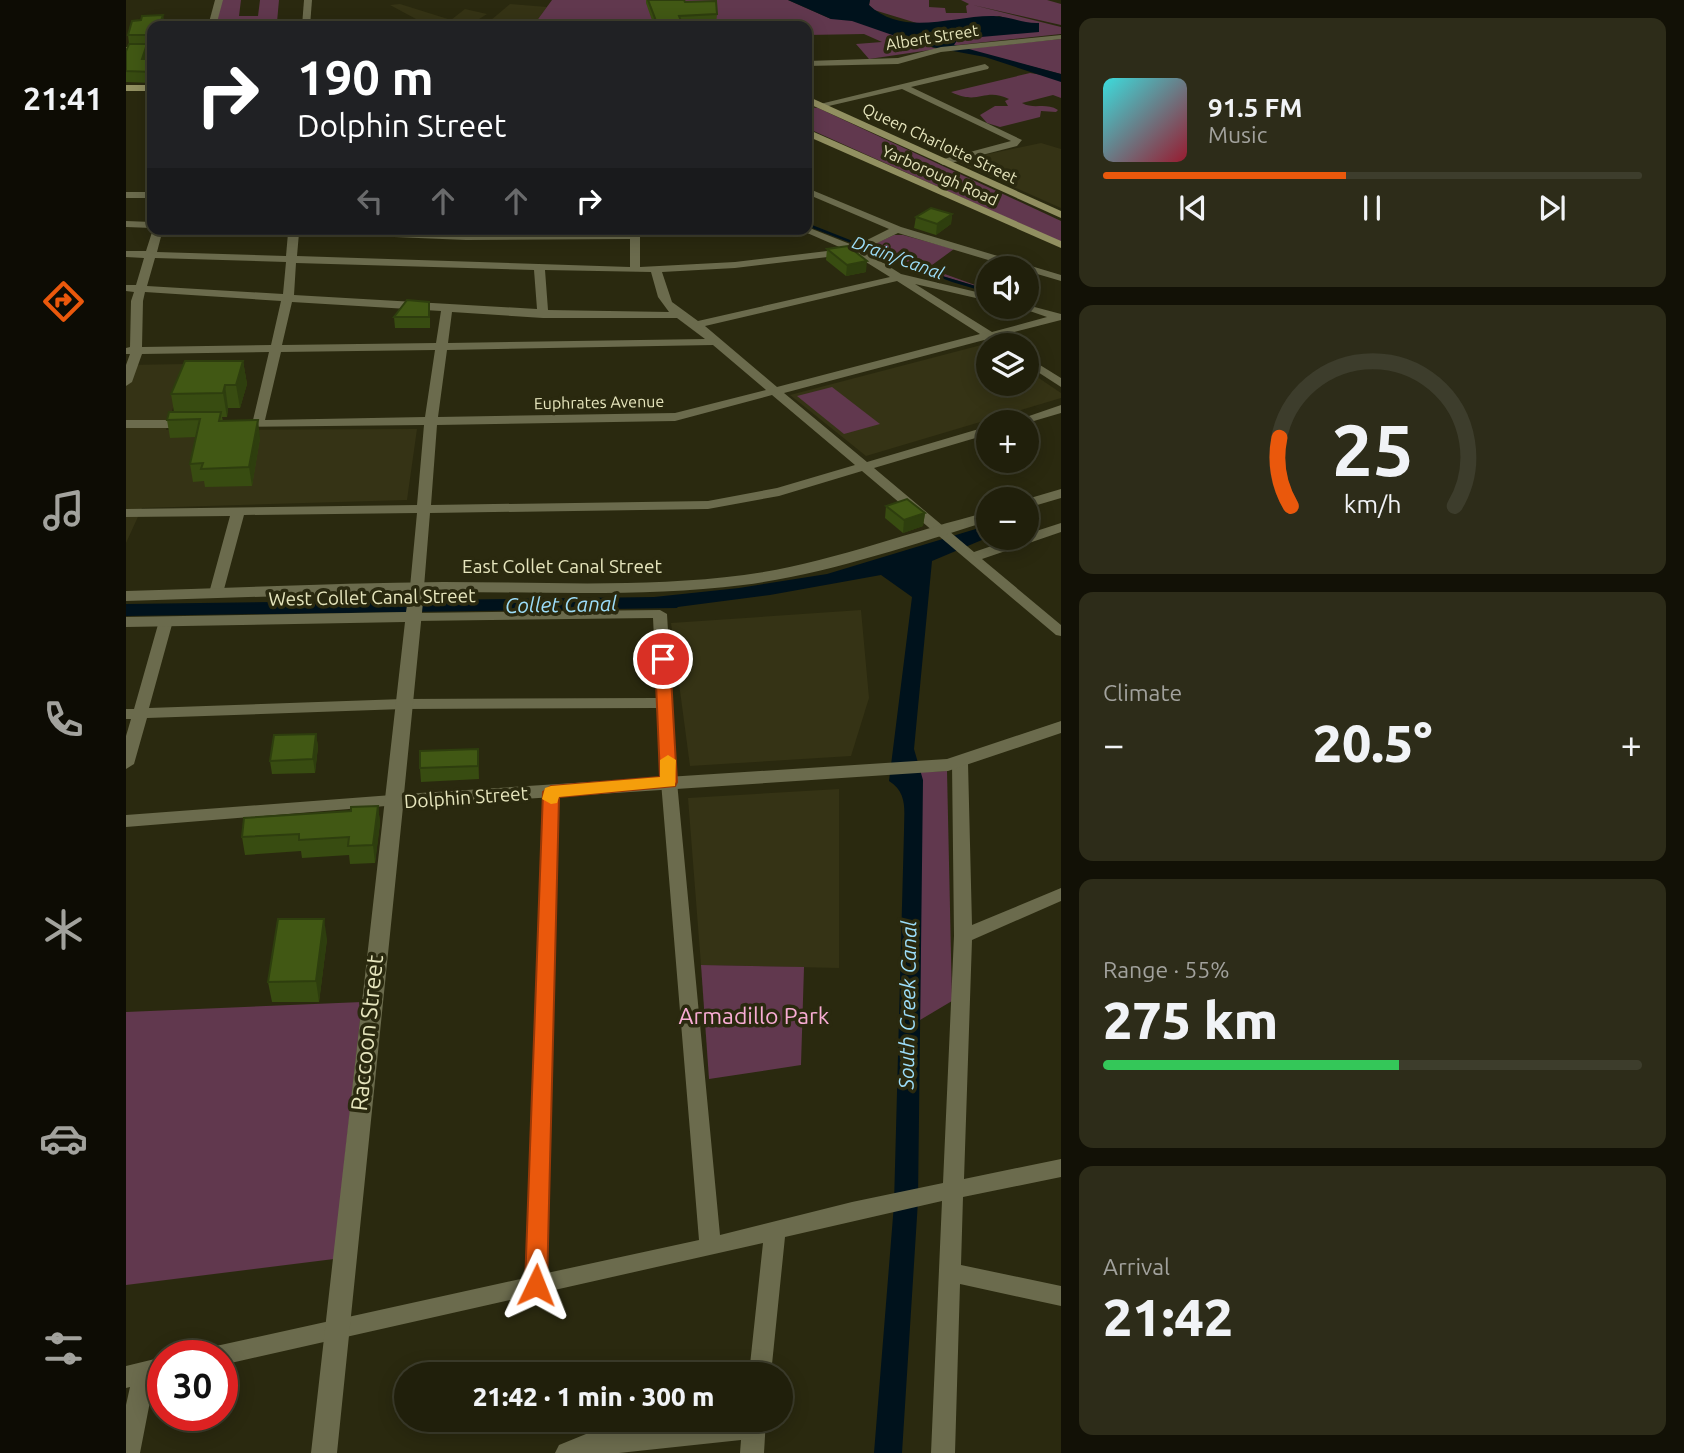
<!DOCTYPE html>
<meta charset="utf-8">
<style>
:root{--surface:#201f0b;--page:#2d2c19;--text:#f1f3f6;--muted:#a2a29d;--line:#3d3d2c;--accent:#ea580c}
body{margin:0;font-family:Ubuntu,sans-serif;background:var(--page);color:var(--text);height:100vh;display:flex;flex-direction:column;font-size:26px;white-space:nowrap}
*{box-sizing:border-box;margin:0}
p{font-size:23px;color:var(--muted)}
.icon{flex:none;width:38px;height:38px;fill:none;stroke:currentColor;stroke-width:2;stroke-linecap:round;stroke-linejoin:round}
.map{position:relative;flex:1;overflow:hidden}
.drawer{display:flex;flex-direction:column;gap:18px;padding:18px;background:#121106;width:623px}
.drawer>*{flex:none}
.top-card{position:absolute;left:21px;top:21px;width:665px;height:214px;border-radius:14px;box-shadow:0 4px 18px #0003,0 0 0 2px var(--line);background:#202124;color:#fff;overflow:hidden}
.tools{position:absolute;left:850px;top:256px;display:grid;gap:14px}
.tools a{display:grid;place-items:center;width:63px;height:63px;border-radius:50%;background:var(--surface);box-shadow:0 4px 18px #0003,0 0 0 2px var(--line);font-size:35px}
.speed{position:absolute;left:21px;top:1340px;display:flex;gap:14px;font-size:35px;font-weight:700;text-align:center}
.speed>*{display:grid;place-content:center;width:91px;height:91px;border-radius:50%;background:var(--surface);box-shadow:0 4px 18px #0003,0 0 0 2px var(--line);line-height:1}
.speed .limit{border:10px solid #d22;background:#fff;color:#111}
.pin{position:absolute;display:grid;place-items:center;width:60px;height:60px;color:#fff;margin:-30px;border:4px solid #fff;border-radius:50%;box-shadow:0 2px 7px #0007}
.me{position:absolute;width:77px;margin:-38px;rotate:2deg;stroke-linejoin:round;filter:drop-shadow(0 0 5px #0008)}
.turn{display:flex;align-items:center;gap:24px;height:147px;padding:0 35px;font-size:32px}
.turn .icon{width:91px;height:91px;stroke-width:2.5}
.turn b{display:block;font-size:49px;line-height:60px}
.lanes{display:flex;align-items:center;height:66px;padding:0 35px;background:#0003;justify-content:center;gap:35px;direction:ltr}
.lanes .off{opacity:.35}
.big{font-size:52px;font-weight:800;line-height:1.1}
.drawer .card{flex:1;display:flex;flex-direction:column;justify-content:center;gap:10px;min-width:0;padding:0 24px;border-radius:14px;background:var(--page)}
.drawer .dial{align-items:center;gap:0}
.dial svg{height:182px;overflow:visible;fill:none;stroke:var(--line);stroke-width:7;stroke-linecap:round;text-anchor:middle}
.dial text{fill:var(--text);stroke:none}
.song{display:flex;align-items:center;gap:21px}
.cover{width:84px;height:84px;border-radius:10px;background:linear-gradient(135deg,hsl(180 70% 55%),hsl(350 70% 35%))}
.played{height:7px;border-radius:4px;background:linear-gradient(90deg,var(--accent) 45%,var(--line) 45%)}
.keys{display:flex;justify-content:space-around;direction:ltr}
.heat{display:flex;justify-content:space-between;align-items:center;font-size:38px;direction:ltr}
.charge{height:10px;border-radius:5px;background:linear-gradient(90deg,#34c759 55%,var(--line) 0)}
.trip{position:absolute;left:268px;top:1362px;width:399px;height:70px;border-radius:35px;background:var(--surface);box-shadow:0 4px 18px #0003,0 0 0 2px var(--line);font-weight:800;line-height:70px;text-align:center}
main{display:flex;flex:1;min-height:0}
.menu{display:flex;flex-direction:column;width:126px;justify-content:space-around;align-items:center;background:#0d0c04;color:var(--muted)}
.menu .icon{width:49px;height:49px}
.menu .on{color:var(--accent)}
.menu b{font-size:32px;color:var(--text)}
.map>svg:first-child{display:block}
.built{fill:#353315}
.green{fill:#61384e}
.water{fill:#00121c}
.lines{fill:none;stroke-linecap:round;stroke-linejoin:round}
.canal{fill:#00121c;fill-rule:evenodd}
.minor{fill:#6b6b4d;fill-rule:evenodd}
.tertiary{fill:#6b6b4d;fill-rule:evenodd}
.secondary{fill:#929061;fill-rule:evenodd}
.wall{fill:#384c11}
.shaded-wall{fill:#2e3e0e}
.building{fill:#415814;stroke:#2e3e0e;stroke-width:2}
.route{fill:#ea580c;stroke:#983908;stroke-width:2}
.slow{fill:#f59e0b}
.labels{text-anchor:middle;stroke-width:7;stroke-linejoin:round;paint-order:stroke}
.far-street-label{font-size:16px;fill:#e6e5bd;stroke:#2a290f}
.far-water-label{font-size:18px;font-style:italic;fill:#9cddf9;stroke:#2a290f}
.street-label{font-size:19px;fill:#e6e5bd;stroke:#2a290f}
.water-label{font-size:21px;font-style:italic;fill:#9cddf9;stroke:#2a290f}
.near-park-label{font-size:23px;fill:#f8acd4;stroke:#2a290f}
.near-street-label{font-size:23px;fill:#e6e5bd;stroke:#2a290f}
</style>
<main>
<nav class="menu">
<b>21:41</b>
<svg class="icon on" aria-label="directions" viewBox="0 0 24 24"><path d="M12 3l9 9-9 9-9-9zM9 14v-3h6M13 9l2 2-2 2"/></svg>
<svg class="icon" aria-label="music" viewBox="0 0 24 24"><path d="M9 18V5l10-2v13"/><circle cx="6" cy="18" r="3"/><circle cx="16" cy="16" r="3"/></svg>
<svg class="icon" aria-label="phone" viewBox="0 0 24 24"><path d="M5 4h4l2 5-3 2q2 4 5 5l2-3 5 2v4C11 20 4 13 5 4z"/></svg>
<svg class="icon" aria-label="climate" viewBox="0 0 24 24"><path d="M12 3v18M4 7l16 10M4 17L20 7"/></svg>
<svg class="icon" aria-label="car" viewBox="0 0 24 24"><path d="M5 17H2v-5l4-1 3-4h7l3 4 3 1v5h-3M9 17h6M6 11h13"/><circle cx="7" cy="17" r="2"/><circle cx="17" cy="17" r="2"/></svg>
<svg class="icon" aria-label="filters" viewBox="0 0 24 24"><path d="M4 7h16M4 17h16"/><circle cx="9" cy="7" r="2"/><circle cx="15" cy="17" r="2"/></svg>
</nav>
<div class="map">
<svg width="935" height="1453" viewBox="0 0 935 1453">
<rect width="100%" height="100%" fill="#2a290f"/>
<g class="built">
<polygon points="274,4 325,20 339,9 361,14 342,26 303,26 264,5"/>
<polygon points="384,4 421,7 407,26 358,26"/>
<polygon points="915,143 935,149 935,208 829,161"/>
<polygon points="863,343 866,345 863,345 863,383 901,383 901,370 935,393 935,398 740,456 664,395"/>
<polygon points="61,364 40,430 291,429 281,500 16,508 0,543 0,365"/>
<polygon points="735,610 743,698 725,756 564,766 545,623"/>
<polygon points="713,789 713,968 575,965 562,798"/>
</g>
<g class="green">
<polygon points="95,0 115,0 113,16 132,16 134,0 153,0 151,22 130,23 129,26 88,26"/>
<polygon points="426,0 662,0 705,19 717,17 811,49 743,59 730,44 756,42 738,34 681,35 681,26 407,26"/>
<polygon points="744,0 820,0 803,0 803,7 819,8 820,13 841,13 840,6 843,4 835,0 921,0 935,4 935,25 847,5 935,27 935,34 823,46 823,38 913,27 913,23 896,23 873,16 817,31 748,10 743,5"/>
<polygon points="935,39 935,74 837,49"/>
<path d="M 904,73 L 935,78 L 935,98 L 927,95 L 896,103 C 908,110 919,102 932,110 L 930,112 L 915,111 L 914,117 L 874,127 L 861,123 L 854,115 L 869,106 L 882,106 L 879,101 L 883,99 C 858,87 853,106 825,92 Z"/>
<polygon points="681,107 692,108 935,221 935,242 681,128"/>
<polygon points="768,235 777,235 828,249 802,268 863,290 813,275 744,246"/>
<polygon points="706,387 754,424 718,434 671,396"/>
<polygon points="821,771 826,1001 794,1020 795,772"/>
<polygon points="575,965 678,967 675,1065 583,1079"/>
<polygon points="236,1002 208,1259 0,1285 0,1012"/>
</g>
<g class="water">
<path d="M 662,0 L 744,0 L 743,5 C 777,37 826,16 865,16 C 882,15 896,24 913,23 L 913,32 L 832,39 L 828,45 L 935,74 L 935,82 L 859,57 L 795,45 L 726,21 L 705,19 Z"/>
<polygon points="681,223 813,275 863,290 863,293 826,282 681,226"/>
<path d="M 863,525 L 863,537 L 806,561 L 788,749 L 797,780 L 792,1201 L 776,1453 L 748,1453 L 768,1204 L 778,831 C 778,810 782,793 763,781 L 786,597 L 755,575 L 644,595 L 544,608 L 499,603 L 306,604 L 0,611 L 0,604 L 528,597 L 613,588 L 701,574 Z"/>
</g>
<g class="lines">
<polygon class="canal" points="545,599 551,600 554,604 551,608 0,616 0,606"/>
<g class="minor">
<polygon points="89,0 97,0 90,26 82,26"/>
<polygon points="178,0 186,0 184,26 176,26"/>
<polygon points="935,35 935,39 815,52 772,64 681,66 681,61 772,58 815,47"/>
<polygon points="859,64 863,67 862,69 785,87 896,140 891,146 817,165 812,162 814,160 885,141 776,89 694,108 690,105"/>
<path d="M 681,188 L 775,227 L 935,275 L 935,281 L 901,271 L 901,268 L 889,268 L 772,233 L 737,250 L 775,274 L 863,295 L 863,301 L 789,284 L 866,332 L 921,317 L 889,306 L 901,305 L 935,314 L 935,320 L 873,336 L 885,345 L 871,345 L 862,339 L 658,393 L 741,462 L 863,426 L 863,434 L 748,468 L 848,552 L 892,537 L 901,537 L 901,534 L 935,523 L 935,532 L 856,559 L 935,625 L 935,636 L 930,635 L 736,471 L 653,496 L 582,509 L 304,513 L 298,587 L 291,591 L 284,587 L 291,513 L 118,515 L 97,593 L 90,597 L 83,593 L 104,516 L 0,517 L 0,509 L 291,505 L 298,425 L 107,427 L 107,421 L 127,420 L 143,352 L 16,354 L 6,382 L 0,386 L 0,365 L 4,354 L 0,354 L 0,348 L 4,347 L 5,301 L 8,292 L 0,291 L 0,285 L 10,285 L 18,258 L 0,257 L 0,251 L 20,251 L 27,229 L 37,229 L 31,252 L 160,256 L 162,233 L 141,232 L 136,229 L 224,229 L 340,234 L 504,233 L 504,229 L 514,229 L 514,267 L 609,262 L 718,249 L 672,229 L 681,229 L 681,227 L 729,246 L 763,229 L 681,194 ZM 173,233 L 340,240 L 504,239 L 504,267 L 171,256 ZM 727,254 L 764,277 L 572,321 L 546,302 L 536,272 L 609,268 ZM 29,258 L 160,262 L 157,294 L 21,286 ZM 170,263 L 408,270 L 411,309 L 168,295 ZM 419,270 L 525,272 L 532,297 L 543,312 L 422,310 ZM 771,281 L 854,334 L 651,387 L 579,326 ZM 19,292 L 155,301 L 145,345 L 16,347 L 17,301 ZM 166,302 L 315,311 L 310,343 L 156,345 ZM 326,312 L 417,318 L 551,318 L 579,339 L 322,343 ZM 587,345 L 640,390 L 549,413 L 312,417 L 321,350 ZM 309,350 L 299,417 L 139,420 L 155,352 ZM 646,395 L 729,465 L 651,488 L 582,501 L 305,505 L 311,425 L 549,421 Z"/>
<rect x="0" y="192" width="26" height="6"/>
<polygon points="0,221 26,222 26,228 0,227"/>
<polygon points="901,357 935,378 935,387 901,365"/>
<polygon points="935,405 935,413 901,423 886,422"/>
<polygon points="0,420 61,420 67,424 61,428 0,428"/>
<polygon points="534,610 541,614 551,782 594,1235 726,1202 817,1183 828,936 826,763 828,759 840,759 842,763 846,925 935,888 935,901 846,940 838,1179 935,1159 935,1177 837,1197 835,1265 935,1286 935,1306 834,1284 829,1453 805,1453 816,1201 659,1237 645,1374 623,1374 637,1243 96,1365 96,1356 79,1356 82,1349 90,1346 399,1278 417,792 425,786 433,792 421,1273 573,1240 535,782 531,708 277,709 21,718 8,764 0,769 0,736 5,719 0,719 0,709 8,709 33,621 40,617 47,621 23,708 277,699 531,698 527,618 288,621 281,617 288,613"/>
<polygon points="266,795 272,797 274,801 272,805 0,827 0,815"/>
<polygon points="37,1357 37,1379 28,1381 14,1453 0,1453 0,1405 4,1387 0,1388 0,1366"/>
<polygon points="604,1419 640,1419 638,1453 614,1453 615,1440 493,1453 429,1453 433,1445 460,1434"/>
</g>
<g class="tertiary">
<polygon points="935,489 935,498 901,508 901,499"/>
<path d="M 863,512 L 863,521 C 782,546 701,574 617,585 C 511,598 405,591 298,592 L 278,794 L 821,759 L 935,721 L 935,733 L 822,771 L 277,807 L 211,1453 L 185,1453 L 279,622 L 0,627 L 0,617 L 280,612 L 283,592 L 0,601 L 0,591 C 106,588 211,583 317,582 C 417,582 518,588 618,575 C 702,564 780,532 863,512 Z"/>
</g>
<g class="secondary">
<polygon points="26,46 26,52 0,53 0,47"/>
<rect x="0" y="85" width="26" height="6"/>
<polygon points="681,96 935,211 935,218 681,103"/>
<polygon points="681,129 935,241 935,248 681,136"/>
</g>
</g>
<g class="wall">
<polygon points="520,0 558,0 559,2 591,14 590,25 528,26 520,3"/>
<polygon points="37,15 38,24 26,26 26,44 22,44 23,55 22,59 26,59 26,83 0,82 0,51 3,44 2,35 15,20"/>
<polygon points="826,214 825,224 810,235 788,228 790,217"/>
<polygon points="701,249 740,272 720,276 700,260"/>
<polygon points="304,313 304,328 269,328 268,317"/>
<polygon points="117,361 121,384 114,408 102,408 101,417 96,417 97,421 134,438 126,486 79,487 78,481 67,482 64,464 70,437 44,438 41,420 48,412 45,394"/>
<polygon points="760,506 799,513 797,526 777,533 759,518"/>
<polygon points="190,734 192,747 189,773 146,774 144,761"/>
<polygon points="352,749 353,779 295,782 294,768"/>
<polygon points="252,806 254,823 249,863 224,864 223,855 176,858 175,851 119,855 116,837"/>
<polygon points="201,939 193,1002 146,1002 142,982"/>
</g>
<g class="shaded-wall">
<polygon points="37,15 37,26 33,26"/>
<polygon points="21,44 23,55 18,70 16,59"/>
<polygon points="826,214 825,224 810,235 811,224"/>
<polygon points="741,261 740,272 720,276 721,265"/>
<polygon points="117,361 121,384 114,408 110,385"/>
<polygon points="99,385 102,408 101,417 97,393"/>
<polygon points="132,420 134,438 126,486 123,467"/>
<polygon points="799,513 797,526 777,533 778,520"/>
<polygon points="190,734 192,747 189,773 187,759"/>
<polygon points="252,806 254,823 249,863 247,845"/>
<polygon points="198,919 201,939 193,1002 190,981"/>
</g>
<g class="building">
<polygon points="522,0 558,0 559,2 590,1 591,14 553,16 557,26 532,26"/>
<polygon points="37,15 33,26 26,26 26,35 2,35 6,21 15,20 16,16"/>
<polygon points="173,21 172,26 150,26 150,22"/>
<polygon points="3,44 21,44 16,59 26,59 26,72 0,71 0,51"/>
<polygon points="805,208 826,214 811,224 790,217"/>
<polygon points="722,246 741,261 721,265 701,249"/>
<polygon points="281,300 303,302 303,317 268,317"/>
<polygon points="59,361 117,361 110,385 99,385 97,393 45,394"/>
<polygon points="43,412 95,412 93,421 132,420 123,467 75,469 77,463 64,464 74,419 41,420"/>
<polygon points="781,499 799,513 778,520 760,506"/>
<polygon points="190,734 187,759 144,761 148,735"/>
<polygon points="352,749 352,766 294,768 294,751"/>
<polygon points="252,806 247,845 222,846 223,837 173,840 173,834 116,837 118,818 225,811 225,807"/>
<polygon points="152,919 198,919 190,981 142,982"/>
</g>
<polygon class="route" points="537,654 544,659 551,782 549,786 433,797 421,1285 418,1292 410,1295 402,1292 399,1285 417,792 425,786 534,777 529,659"/>
<polygon class="slow" points="542,755 550,760 549,786 433,797 431,803 425,804 416,799 419,788 425,786 534,777 534,760"/>
<g class="labels">
<g class="far-street-label">
<text transform="translate(806 37) rotate(-9)" y="6">Albert Street</text>
<text transform="translate(814 143) rotate(25)" y="6">Queen Charlotte Street</text>
<text transform="translate(814 175) rotate(24)" y="6">Yarborough Road</text>
<text transform="translate(473 402) rotate(-1)" y="6">Euphrates Avenue</text>
</g>
<g class="far-water-label">
<text transform="translate(772 258) rotate(20)" y="6">Drain/Canal</text>
</g>
<g class="street-label">
<text x="436" y="573">East Collet Canal Street</text>
<text transform="translate(246 597) rotate(-1)" y="7">West Collet Canal Street</text>
<text transform="translate(340 797) rotate(-4)" y="7">Dolphin Street</text>
</g>
<g class="water-label">
<text transform="translate(435 605) rotate(-1)" y="7">Collet Canal</text>
<text transform="translate(782 1005) rotate(-89)" y="7">South Creek Canal</text>
</g>
<g class="near-park-label">
<text x="628" y="1024">Armadillo Park</text>
</g>
<g class="near-street-label">
<text transform="translate(241 1033) rotate(-84)" y="8">Raccoon Street</text>
</g>
</g>
</svg>
<div class="tools">
<a><svg class="icon" aria-label="sound" viewBox="0 0 24 24"><path d="M4 9h4l5-4v14l-5-4H4zM17 9q2 3 0 6"/></svg></a>
<a><svg class="icon" aria-label="layers" viewBox="0 0 24 24"><path d="M12 4l9 5-9 5-9-5zM3 14l9 5 9-5"/></svg></a>
<a>+</a>
<a>−</a>
</div>
<div class="speed"><div class="limit">30</div></div>
<div class="pin" style="left:537px;top:659px;background:#d93025"><svg class="icon" aria-label="arrive" viewBox="0 0 24 24"><path d="M6 21V4h12l-3 4 3 4H6"/></svg></div>
<svg class="me" style="left:410px;top:1285px" viewBox="-20 -20 40 40"><path d="M0-17L14 15 0 8-14 15z" fill="#ea580c" stroke="#fff" stroke-width="4"/></svg>
<div class="trip">21:42 · 1 min · 300 m</div>
<div class="top-card">
<div class="turn"><svg class="icon" aria-label="right" viewBox="0 0 24 24"><path d="M7 20v-9h11M14 6l5 5-5 5"/></svg><div><b>190 m</b>Dolphin Street</div></div>
<div class="lanes"><svg class="icon off" aria-label="left" viewBox="0 0 24 24"><path d="M17 20v-9H6M10 6l-5 5 5 5"/></svg><svg class="icon off" aria-label="ahead" viewBox="0 0 24 24"><path d="M12 20V5M6 11l6-6 6 6"/></svg><svg class="icon off" aria-label="ahead" viewBox="0 0 24 24"><path d="M12 20V5M6 11l6-6 6 6"/></svg><svg class="icon" aria-label="right" viewBox="0 0 24 24"><path d="M7 20v-9h11M14 6l5 5-5 5"/></svg></div>
</div>
</div>
<section class="drawer">
<div class="card">
<div class="song"><i class="cover"></i><div><b>91.5 FM</b><p>Music</p></div></div>
<div class="played"></div>
<div class="keys"><svg class="icon" aria-label="previous" viewBox="0 0 24 24"><path d="M18 5L8 12l10 7zM5 5v14"/></svg><svg class="icon" aria-label="pause" viewBox="0 0 24 24"><path d="M8 5v14M16 5v14"/></svg><svg class="icon" aria-label="next" viewBox="0 0 24 24"><path d="M6 5l10 7-10 7zM19 5v14"/></svg></div>
</div>
<div class="card dial"><svg viewBox="0 0 100 80">
<path d="M14 69A42 42 0 1 1 86 69"/>
<path d="M14 69A42 42 0 0 1 9 39" stroke="#ea580c"/>
<text x="50" y="56" font-size="32" font-weight="700">25</text>
<text x="50" y="72" font-size="11">km/h</text>
</svg></div>
<div class="card"><p>Climate</p>
<div class="heat"><a>−</a><b class="big">20.5°</b><a>+</a></div>
</div>
<div class="card"><p>Range · 55%</p><b class="big">275 km</b><div class="charge"></div></div>
<div class="card"><p>Arrival</p><b class="big">21:42</b></div>
</section>
</main>
